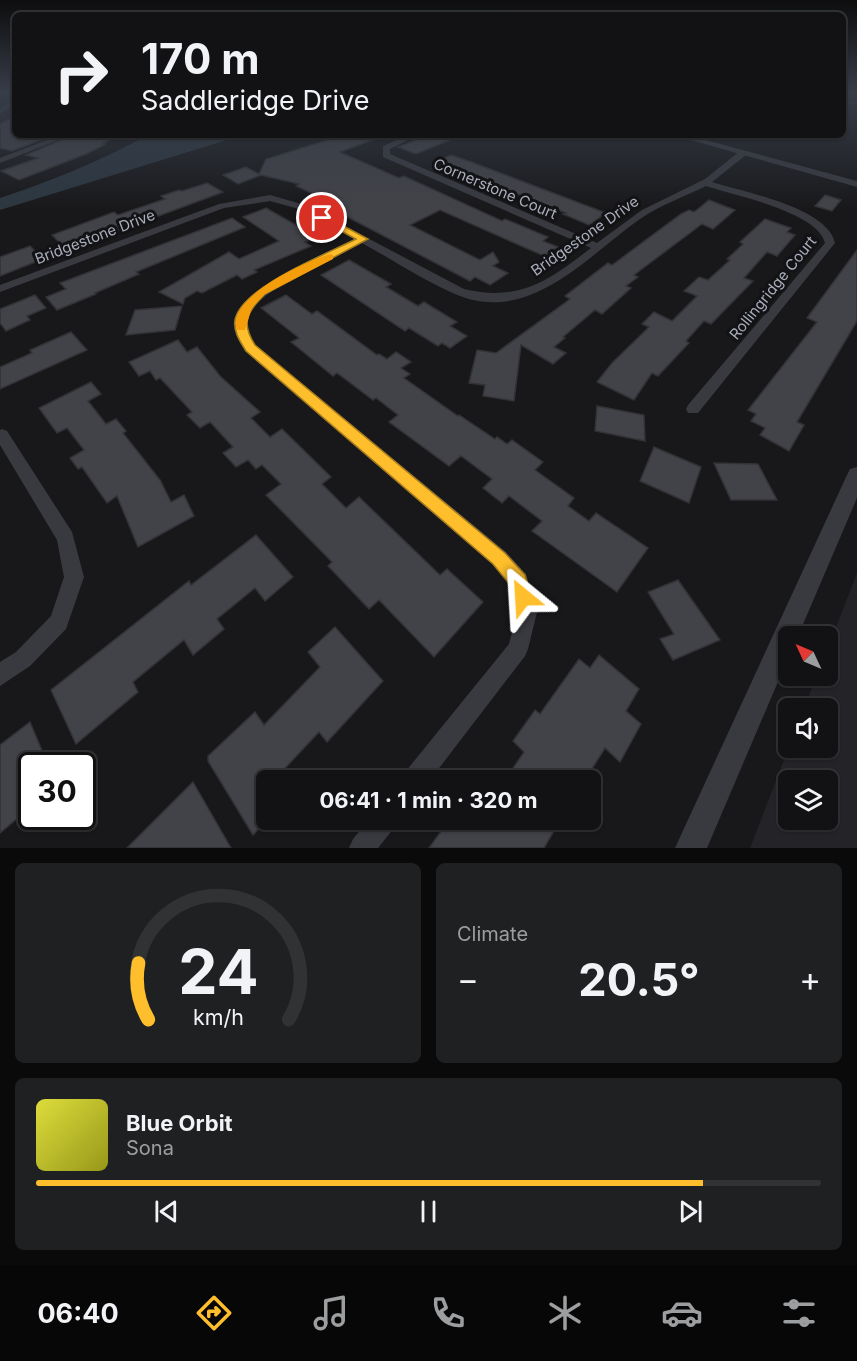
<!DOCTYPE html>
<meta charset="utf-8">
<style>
:root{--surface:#121214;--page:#1f2022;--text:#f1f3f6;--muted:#9c9ea0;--line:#313234;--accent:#ffbe2b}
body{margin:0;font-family:Inter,sans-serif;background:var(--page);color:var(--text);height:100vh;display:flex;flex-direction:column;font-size:22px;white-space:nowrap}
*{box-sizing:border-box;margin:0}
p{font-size:20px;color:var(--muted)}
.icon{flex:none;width:33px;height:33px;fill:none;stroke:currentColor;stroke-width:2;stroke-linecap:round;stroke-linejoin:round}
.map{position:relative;height:848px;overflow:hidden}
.details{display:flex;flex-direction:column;gap:15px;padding:15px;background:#0a0a0b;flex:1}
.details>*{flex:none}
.banner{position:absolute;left:12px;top:12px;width:834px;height:126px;border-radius:9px;box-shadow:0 2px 4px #0004,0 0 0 2px var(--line);background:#121214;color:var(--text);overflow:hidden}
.needle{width:39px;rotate:314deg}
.controls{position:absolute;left:778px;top:626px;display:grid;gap:12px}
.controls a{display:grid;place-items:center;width:60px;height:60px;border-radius:9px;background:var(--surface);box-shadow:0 2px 4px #0004,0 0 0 2px var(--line);font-size:30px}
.speed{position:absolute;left:18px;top:752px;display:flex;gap:12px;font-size:30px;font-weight:700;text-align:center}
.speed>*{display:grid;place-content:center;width:78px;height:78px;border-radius:50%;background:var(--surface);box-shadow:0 2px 4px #0004,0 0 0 2px var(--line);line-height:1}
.speed .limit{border:3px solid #111;border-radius:9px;background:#fff;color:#111}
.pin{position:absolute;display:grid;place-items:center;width:51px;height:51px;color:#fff;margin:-26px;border:3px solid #fff;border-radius:50%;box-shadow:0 2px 6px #0007}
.me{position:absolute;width:66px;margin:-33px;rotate:333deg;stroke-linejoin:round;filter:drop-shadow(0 0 4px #0008)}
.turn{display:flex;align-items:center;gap:21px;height:126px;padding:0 30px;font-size:27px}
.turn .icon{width:78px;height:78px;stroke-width:2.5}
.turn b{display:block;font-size:42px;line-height:51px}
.big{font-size:45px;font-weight:700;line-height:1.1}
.details .card{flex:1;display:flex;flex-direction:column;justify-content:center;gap:9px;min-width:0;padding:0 21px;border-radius:9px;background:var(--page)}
.details .dial{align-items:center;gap:0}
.dial svg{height:156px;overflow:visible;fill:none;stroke:var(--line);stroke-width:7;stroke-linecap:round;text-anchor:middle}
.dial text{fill:var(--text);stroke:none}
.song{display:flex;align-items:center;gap:18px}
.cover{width:72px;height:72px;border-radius:9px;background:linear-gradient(135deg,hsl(60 70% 55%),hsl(60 70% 35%))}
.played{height:6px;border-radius:3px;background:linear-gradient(90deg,var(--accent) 85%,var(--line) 85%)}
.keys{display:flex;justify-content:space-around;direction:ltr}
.heat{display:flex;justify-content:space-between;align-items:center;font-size:33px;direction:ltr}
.details .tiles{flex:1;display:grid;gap:15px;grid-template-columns:1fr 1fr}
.card:last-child{grid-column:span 2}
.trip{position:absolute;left:256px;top:770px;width:345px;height:60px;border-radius:9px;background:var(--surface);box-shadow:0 2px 4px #0004,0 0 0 2px var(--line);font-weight:700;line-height:60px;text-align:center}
.dock{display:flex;height:96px;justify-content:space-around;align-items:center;background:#070708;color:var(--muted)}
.dock .icon{width:42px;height:42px}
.dock .selected{color:var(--accent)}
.dock b{font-size:27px;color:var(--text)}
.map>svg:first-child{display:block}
.built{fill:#242428;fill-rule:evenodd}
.water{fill:#2c3740}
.building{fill:#424348;stroke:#323237;stroke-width:1.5}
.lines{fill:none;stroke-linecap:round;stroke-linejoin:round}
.service{fill:#393a40;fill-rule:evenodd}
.minor{fill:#393a40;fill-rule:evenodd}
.tertiary{fill:#393a40;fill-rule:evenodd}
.route{fill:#ffbe2b;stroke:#a67c1c;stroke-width:1.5}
.slow{fill:#f59e0b}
.labels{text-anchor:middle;stroke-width:6;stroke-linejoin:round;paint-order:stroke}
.far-street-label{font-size:15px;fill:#a9aebb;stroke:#131316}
</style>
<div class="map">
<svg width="857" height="848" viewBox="0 0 857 848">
<rect width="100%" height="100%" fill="#18181a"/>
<path class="built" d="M 857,573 L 857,848 L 750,848 L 789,747 L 828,747 L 828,708 L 804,708 L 817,675 L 828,675 L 828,648 ZM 789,780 L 828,780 L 828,819 L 789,819 Z"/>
<path class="water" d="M 148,135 L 243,135 L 0,210 L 0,198 C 51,181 100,161 148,135 Z"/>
<g class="building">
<polygon points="15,116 15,135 54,135 12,151 0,148 0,124"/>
<polygon points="73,135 118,135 102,144 106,144 86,154 19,180 1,171 38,158 26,155"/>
<polygon points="344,135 380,137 340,152 399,178 404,176 502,221 505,219 548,237 543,241 558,247 544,256 440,210 410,225 480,260 493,252 499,262 493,266 508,273 490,285 475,277 470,281 334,210 341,207 296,186 299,184 261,175 238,184 223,175 246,167 259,174 266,159"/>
<polygon points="429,135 462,135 416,154 398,147"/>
<polygon points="451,155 474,163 606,213 589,225 563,214 566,213 435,162"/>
<polygon points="207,183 223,192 86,243 83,240 64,247 52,235 114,212 118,215 165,199 161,196 179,190 182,191"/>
<polygon points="825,195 841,200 832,211 815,206"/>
<polygon points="709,200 735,210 713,229 702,224 634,275 638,277 626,286 631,288 602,314 595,310 563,337 565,338 554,347 566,353 553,364 521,345 514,401 483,396 485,385 469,383 477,350 496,353 570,299 565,296 608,263 612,265 681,214 689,210 694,212"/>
<polygon points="266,208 317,237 305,242 311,246 254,270 257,272 242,279 237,275 202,293 197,291 185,298 183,304 159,292 229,252 239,259 279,241 243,217"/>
<polygon points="232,218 245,227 136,272 139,274 95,293 96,294 57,310 46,297 66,289 60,283"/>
<polygon points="765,219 791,228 787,232 795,235 777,256 767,252 744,278 753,281 711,324 704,321 686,341 689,343 658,376 652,373 634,400 597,382 612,363 649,327 642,324 654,312 672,321 697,296 684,291 699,277 708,280 730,260 727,259 743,244 740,242"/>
<polygon points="30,246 43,259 0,276 0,257"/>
<polygon points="857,250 857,321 797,422 804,425 789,451 760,435 765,428 751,421 756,414 748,410 817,322 807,318"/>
<polygon points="349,260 391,284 386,287 418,306 424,302 457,322 450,326 467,336 450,348 442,343 438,346 409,328 405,331 321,275"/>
<polygon points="35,295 46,308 27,316 30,320 6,331 0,323 0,309"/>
<polygon points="286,295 312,314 317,311 377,355 379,354 387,359 396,352 411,362 401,368 410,374 404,378 458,416 459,415 495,439 497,437 507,444 512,440 543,462 535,470 574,498 568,506 589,521 596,513 648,548 617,592 532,531 542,521 509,496 502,503 483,488 492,479 461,456 449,466 389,422 398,415 376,398 373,400 337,373 333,376 291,342 299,338 261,308"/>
<polygon points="182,306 175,330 126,335 135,310"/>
<polygon points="71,332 87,350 0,389 0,367 32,353 30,350"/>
<polygon points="178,340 187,352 197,347 220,376 260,412 251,418 270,437 282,429 331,477 322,484 346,508 359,497 440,575 447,569 483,602 434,657 379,600 369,609 328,566 332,562 266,495 281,484 262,465 256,469 248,460 236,467 223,453 233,447 210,422 200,428 187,415 192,412 160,378 156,380 150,371 139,376 129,362"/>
<polygon points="91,382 101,394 88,401 106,424 116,419 126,431 123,433 160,480 171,502 184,495 194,516 138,547 117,496 107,503 82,467 78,469 70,458 84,450 67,428 57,433 39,408"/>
<polygon points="597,406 644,415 645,441 595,431"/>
<polygon points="654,447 701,467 689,503 640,481"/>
<polygon points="714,463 758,464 777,500 731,500"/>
<polygon points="256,535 293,577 265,601 255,588 217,619 224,629 193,655 184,640 133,682 138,692 76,744 51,690 189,581 191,585"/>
<polygon points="678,580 720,640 673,660 660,639 674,634 648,592"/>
<polygon points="335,627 383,681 327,742 319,732 274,780 267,780 267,820 253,835 208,761 208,756 255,712 264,725 320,667 308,652"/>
<polygon points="599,655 639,689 626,711 641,724 620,762 605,748 585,780 505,780 524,752 513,741 535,710 540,714 579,659 590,668"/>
<polygon points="30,722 48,765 32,765 32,806 0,833 0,745"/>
<polygon points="193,782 231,848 127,848"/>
<polygon points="450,819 561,819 544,848 429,848"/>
</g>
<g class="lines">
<polygon class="service" points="857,102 857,104 843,105 843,103"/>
<g class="minor">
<polygon points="15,98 15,103 0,114 0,109"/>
<polygon points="60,135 71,135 0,163 0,158"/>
<path d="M 408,135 L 418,135 L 390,149 L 390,154 L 597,243 L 642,210 L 705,179 L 740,151 L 746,151 L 746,155 L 712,182 C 743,192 827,207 835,243 L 698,413 L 688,413 L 686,409 L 688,405 L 825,243 C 818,212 733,195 706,186 C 684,197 660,205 640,219 C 586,257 529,326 455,294 C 423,280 393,260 362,243 C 335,257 255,290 247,319 C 244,328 250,338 255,345 L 506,552 L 526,574 L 537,612 L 528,649 L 525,656 L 430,780 L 403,780 L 406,771 L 509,644 L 517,612 L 511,586 L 492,564 L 245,351 C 240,342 232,332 234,321 C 240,287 326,254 354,239 L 299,209 L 270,201 L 224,208 L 0,292 L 0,285 L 219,204 L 270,195 L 305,205 L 464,289 C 520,302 548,281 591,248 L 383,157 L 383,146 Z"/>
<polygon points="2,429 7,431 72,532 84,577 66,629 30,666 0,686 0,662 16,652 51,616 64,577 57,540 0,445 0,430"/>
<polygon points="369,819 398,819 394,828 378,848 349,848 353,839"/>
</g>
<g class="tertiary">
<polygon points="673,135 687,135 857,181 857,187"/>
<polygon points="857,467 857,498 798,636 789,636 789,656 707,848 675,848 847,475 850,469"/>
</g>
</g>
<linearGradient id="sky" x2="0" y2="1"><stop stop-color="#0d0d0e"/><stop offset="0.44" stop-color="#373d49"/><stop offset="1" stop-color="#373d49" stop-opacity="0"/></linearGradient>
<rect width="857" height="210" fill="url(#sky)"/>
<path class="route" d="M 319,216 L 325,216 L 368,239 L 265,294 C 248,311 240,322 255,345 L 505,553 L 525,575 L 532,597 L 529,603 L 523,606 L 516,603 L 511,586 L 493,564 L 246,351 C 240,341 234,333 235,321 C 239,288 327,254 356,239 L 319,219 Z"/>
<path class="slow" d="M 330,254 L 333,255 L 333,259 L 265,294 L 252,307 L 245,330 L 237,330 C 225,298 306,261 330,254 Z"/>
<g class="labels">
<g class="far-street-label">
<text transform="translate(495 189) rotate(23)" y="5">Cornerstone Court</text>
<text transform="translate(585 236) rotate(-35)" y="5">Bridgestone Drive</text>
<text transform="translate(95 237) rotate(-21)" y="5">Bridgestone Drive</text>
<text transform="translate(773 288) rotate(-51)" y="5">Rollingridge Court</text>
</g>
</g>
</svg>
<div class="controls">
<a><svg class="needle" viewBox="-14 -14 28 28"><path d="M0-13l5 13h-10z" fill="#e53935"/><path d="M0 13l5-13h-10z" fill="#9c9ea0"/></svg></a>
<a><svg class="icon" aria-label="sound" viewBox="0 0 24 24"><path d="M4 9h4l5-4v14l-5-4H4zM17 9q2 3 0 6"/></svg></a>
<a><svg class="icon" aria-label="layers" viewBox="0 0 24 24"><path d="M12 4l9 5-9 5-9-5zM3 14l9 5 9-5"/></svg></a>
</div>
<div class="speed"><div class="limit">30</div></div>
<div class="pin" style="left:322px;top:218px;background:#d93025"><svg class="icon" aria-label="arrive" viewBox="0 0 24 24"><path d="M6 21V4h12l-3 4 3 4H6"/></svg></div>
<svg class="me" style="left:523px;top:597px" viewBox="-20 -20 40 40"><path d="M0-17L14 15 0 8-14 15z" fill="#ffbe2b" stroke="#fff" stroke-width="4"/></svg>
<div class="trip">06:41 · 1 min · 320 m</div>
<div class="banner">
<div class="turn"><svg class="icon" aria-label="right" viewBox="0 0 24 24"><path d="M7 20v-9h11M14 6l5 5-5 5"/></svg><div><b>170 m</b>Saddleridge Drive</div></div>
</div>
</div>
<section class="details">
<div class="tiles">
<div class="card dial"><svg viewBox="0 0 100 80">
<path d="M14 69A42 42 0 1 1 86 69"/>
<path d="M14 69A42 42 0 0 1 9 40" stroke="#ffbe2b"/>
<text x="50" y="56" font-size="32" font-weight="700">24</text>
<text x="50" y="72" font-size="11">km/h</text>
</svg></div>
<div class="card"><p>Climate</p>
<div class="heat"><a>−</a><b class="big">20.5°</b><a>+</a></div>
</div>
<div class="card">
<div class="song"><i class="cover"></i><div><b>Blue Orbit</b><p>Sona</p></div></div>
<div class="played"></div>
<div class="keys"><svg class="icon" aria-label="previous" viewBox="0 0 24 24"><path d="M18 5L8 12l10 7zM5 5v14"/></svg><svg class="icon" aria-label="pause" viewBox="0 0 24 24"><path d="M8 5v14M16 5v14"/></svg><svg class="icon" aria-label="next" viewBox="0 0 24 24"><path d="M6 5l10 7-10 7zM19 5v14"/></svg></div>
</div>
</div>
</section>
<nav class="dock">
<b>06:40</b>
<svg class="icon selected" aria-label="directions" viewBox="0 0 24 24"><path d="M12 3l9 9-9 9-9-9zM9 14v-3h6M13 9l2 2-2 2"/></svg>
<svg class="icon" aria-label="music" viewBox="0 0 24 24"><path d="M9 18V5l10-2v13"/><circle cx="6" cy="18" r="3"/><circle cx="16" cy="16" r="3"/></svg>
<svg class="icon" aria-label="phone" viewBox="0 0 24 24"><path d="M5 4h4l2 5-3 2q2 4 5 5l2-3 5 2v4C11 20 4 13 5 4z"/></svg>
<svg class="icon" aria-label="climate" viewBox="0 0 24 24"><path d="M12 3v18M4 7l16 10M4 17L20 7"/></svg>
<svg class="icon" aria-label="car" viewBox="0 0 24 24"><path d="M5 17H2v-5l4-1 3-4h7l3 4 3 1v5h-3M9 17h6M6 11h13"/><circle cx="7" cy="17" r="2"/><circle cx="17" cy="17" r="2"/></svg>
<svg class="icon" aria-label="filters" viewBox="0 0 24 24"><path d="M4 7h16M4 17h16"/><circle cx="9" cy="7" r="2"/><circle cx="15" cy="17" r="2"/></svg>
</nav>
